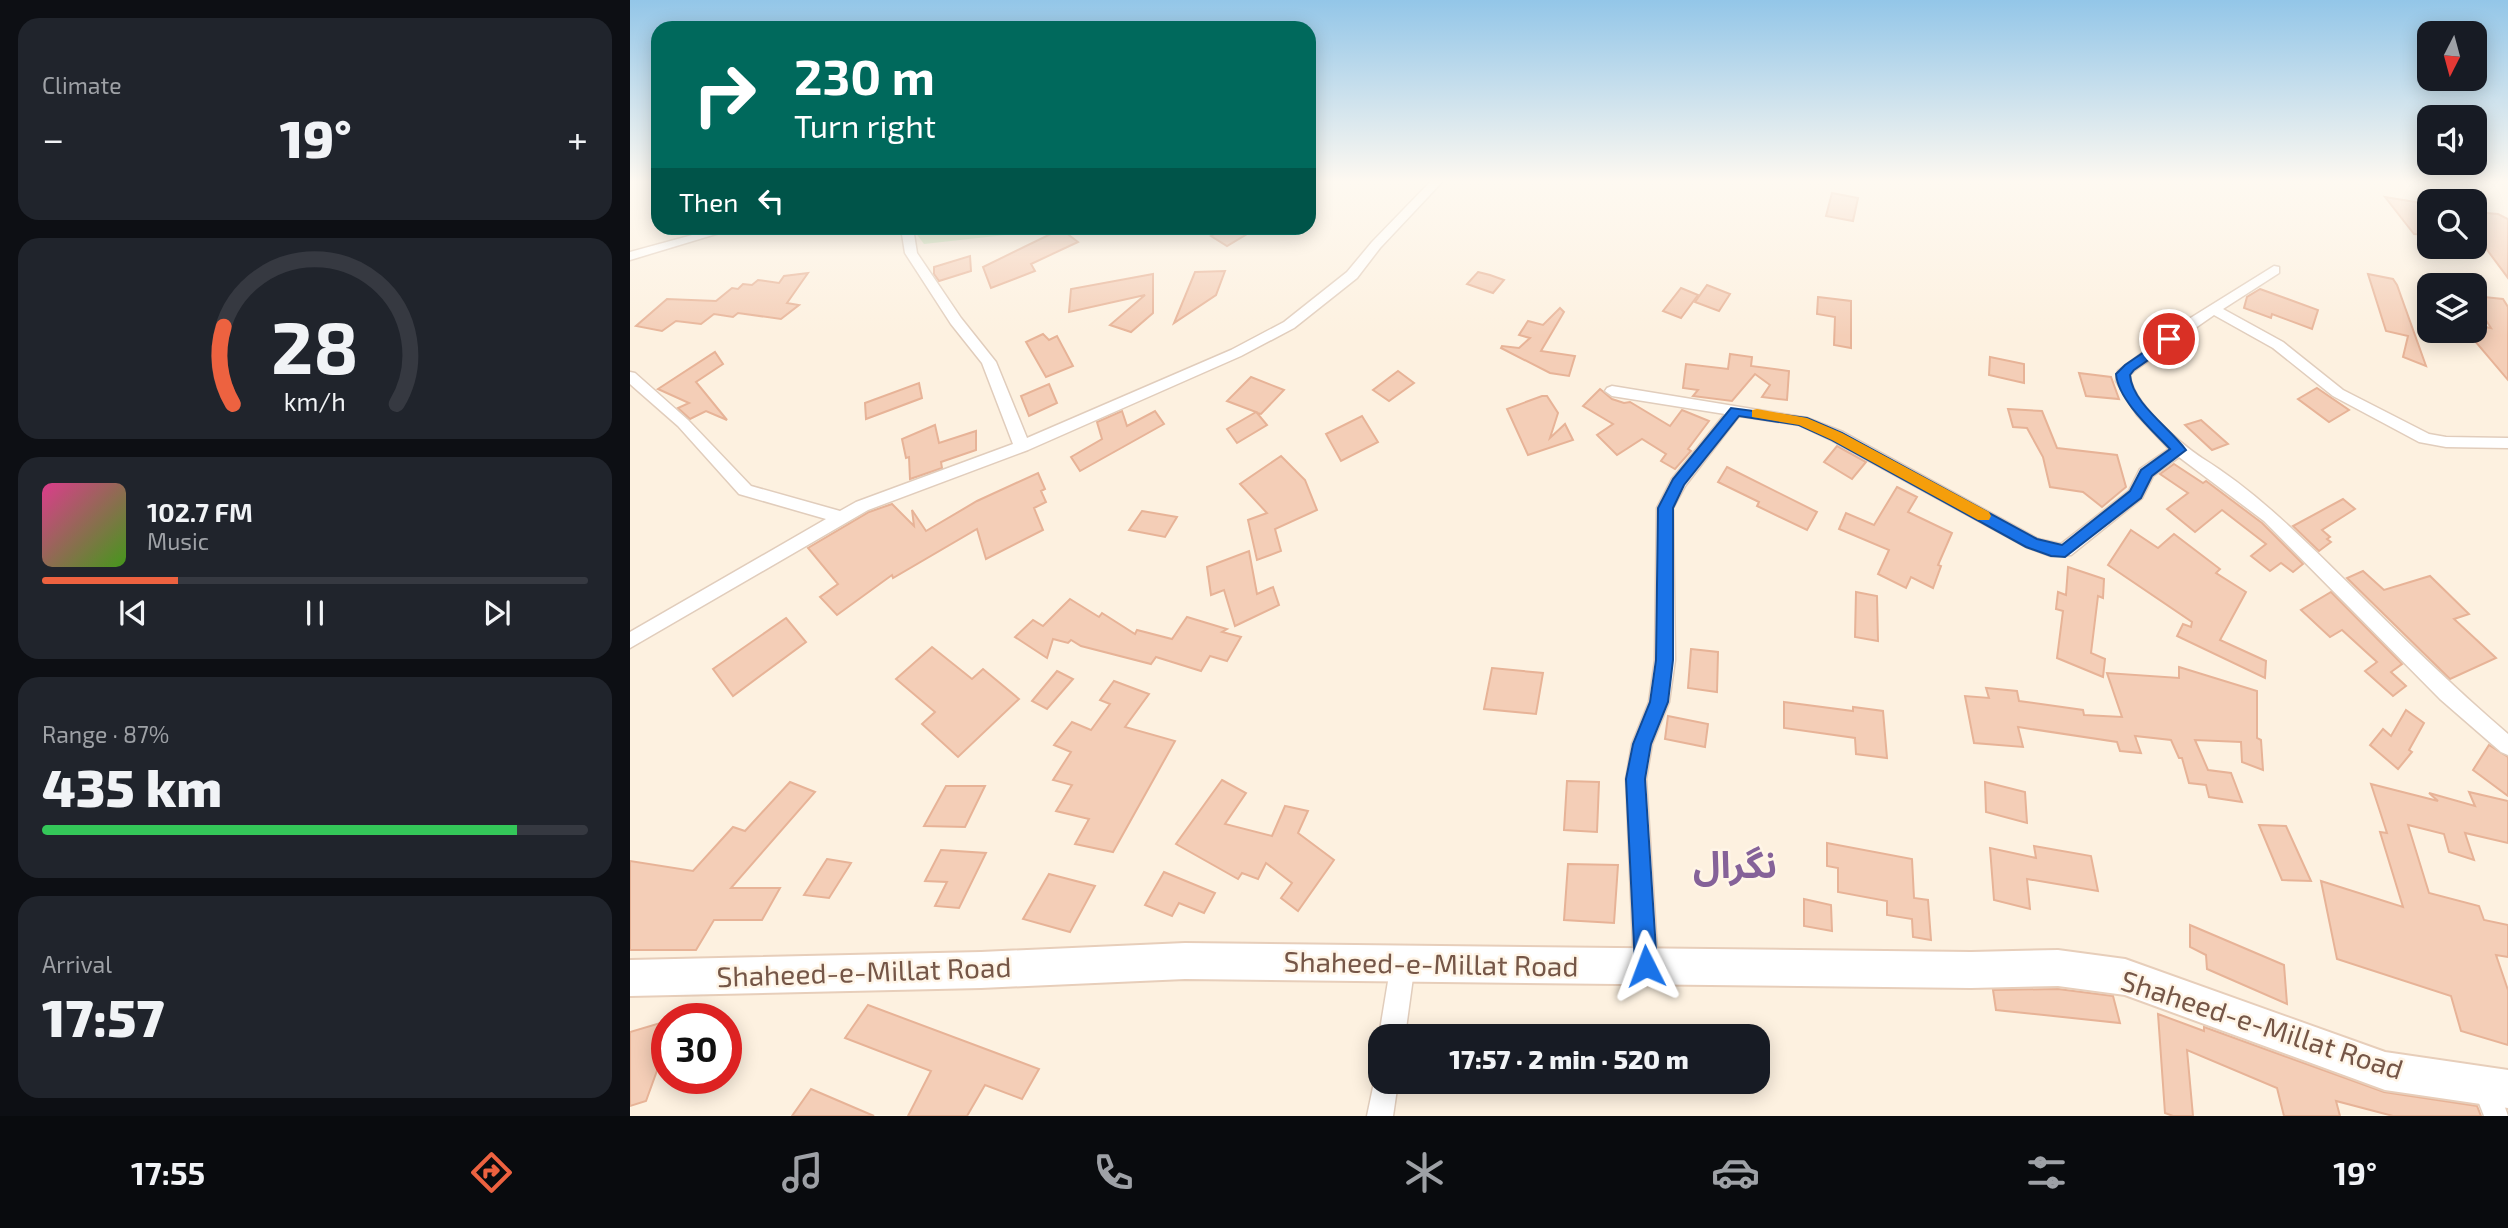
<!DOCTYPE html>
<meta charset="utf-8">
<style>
:root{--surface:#171b24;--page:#20242c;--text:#f1f3f6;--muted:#9ea1a6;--line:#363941;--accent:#ed6240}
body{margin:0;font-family:"Exo 2","Noto Sans Arabic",sans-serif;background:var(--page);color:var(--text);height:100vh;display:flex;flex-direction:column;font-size:26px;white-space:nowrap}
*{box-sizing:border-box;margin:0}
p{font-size:23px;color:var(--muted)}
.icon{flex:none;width:38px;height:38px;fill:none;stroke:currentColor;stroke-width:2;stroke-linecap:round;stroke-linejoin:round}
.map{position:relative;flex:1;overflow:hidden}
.side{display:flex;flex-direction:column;gap:18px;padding:18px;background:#0d0f14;width:630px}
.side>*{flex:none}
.guide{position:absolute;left:21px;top:21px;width:665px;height:214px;border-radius:21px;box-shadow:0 4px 18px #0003;background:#00695c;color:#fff;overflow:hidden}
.needle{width:46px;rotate:186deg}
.tools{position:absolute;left:1787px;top:21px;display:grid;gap:14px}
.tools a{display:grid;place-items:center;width:70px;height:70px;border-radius:14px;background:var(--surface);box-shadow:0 4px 18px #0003;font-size:35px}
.speed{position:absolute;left:21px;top:1003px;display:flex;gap:14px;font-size:35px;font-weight:700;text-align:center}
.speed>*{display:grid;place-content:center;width:91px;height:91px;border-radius:50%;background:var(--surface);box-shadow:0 4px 18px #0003;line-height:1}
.speed .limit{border:10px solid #d22;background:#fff;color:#111}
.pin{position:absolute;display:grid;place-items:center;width:60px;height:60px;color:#fff;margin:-30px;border:4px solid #fff;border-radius:50%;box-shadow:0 2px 7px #0007}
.me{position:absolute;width:77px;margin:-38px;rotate:357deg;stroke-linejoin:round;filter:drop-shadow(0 0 5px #0008)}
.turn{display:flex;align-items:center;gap:24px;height:147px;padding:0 28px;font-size:32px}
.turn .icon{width:91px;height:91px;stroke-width:2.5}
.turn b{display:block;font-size:49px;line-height:60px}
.then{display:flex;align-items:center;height:66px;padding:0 28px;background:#0003;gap:14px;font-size:26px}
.big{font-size:52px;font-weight:800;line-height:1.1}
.side .widget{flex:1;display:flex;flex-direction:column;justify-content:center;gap:10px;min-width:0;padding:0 24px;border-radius:21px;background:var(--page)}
.side .dial{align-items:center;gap:0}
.dial svg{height:182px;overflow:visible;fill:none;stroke:var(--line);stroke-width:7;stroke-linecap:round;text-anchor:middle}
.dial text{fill:var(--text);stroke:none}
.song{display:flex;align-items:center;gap:21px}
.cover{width:84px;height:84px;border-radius:10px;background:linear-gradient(135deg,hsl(330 70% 55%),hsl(100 70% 35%))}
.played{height:7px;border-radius:4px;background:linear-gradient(90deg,var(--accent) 25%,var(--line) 25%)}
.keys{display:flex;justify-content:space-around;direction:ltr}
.heat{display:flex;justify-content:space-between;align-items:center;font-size:38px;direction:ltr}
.charge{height:10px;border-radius:5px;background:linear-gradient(90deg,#34c759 87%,var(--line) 0)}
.trip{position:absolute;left:738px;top:1024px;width:402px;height:70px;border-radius:21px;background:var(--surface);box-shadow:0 4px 18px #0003;font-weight:800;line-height:70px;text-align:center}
.dock{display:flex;height:112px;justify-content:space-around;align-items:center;background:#090b0e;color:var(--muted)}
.dock .icon{width:49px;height:49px}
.dock .active{color:var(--accent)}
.dock b{font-size:32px;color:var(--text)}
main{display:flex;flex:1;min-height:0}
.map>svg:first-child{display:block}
.green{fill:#d2ebbf}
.building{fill:#f4ceb7;stroke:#e7b397;stroke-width:2}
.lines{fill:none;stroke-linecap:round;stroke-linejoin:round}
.street-casing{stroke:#e1cdbc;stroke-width:3}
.secondary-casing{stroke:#e7ceba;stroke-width:4}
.street{fill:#fff;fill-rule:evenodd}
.secondary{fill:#fff;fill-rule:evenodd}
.route{fill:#1a73e8;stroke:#114b97;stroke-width:2}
.slow{fill:#f59e0b}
.labels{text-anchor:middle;stroke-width:5;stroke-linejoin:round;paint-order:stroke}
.near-street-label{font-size:28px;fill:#755647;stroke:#fff5e7}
.near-district-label{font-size:37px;font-weight:bold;fill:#856299;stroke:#fff5e7}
</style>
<main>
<section class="side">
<div class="widget"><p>Climate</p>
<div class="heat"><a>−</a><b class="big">19°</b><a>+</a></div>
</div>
<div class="widget dial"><svg viewBox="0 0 100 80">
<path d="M14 69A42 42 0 1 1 86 69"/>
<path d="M14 69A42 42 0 0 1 10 35" stroke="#ed6240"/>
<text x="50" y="56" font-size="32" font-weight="700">28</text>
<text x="50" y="72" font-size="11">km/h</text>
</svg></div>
<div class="widget">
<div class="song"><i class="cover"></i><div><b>102.7 FM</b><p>Music</p></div></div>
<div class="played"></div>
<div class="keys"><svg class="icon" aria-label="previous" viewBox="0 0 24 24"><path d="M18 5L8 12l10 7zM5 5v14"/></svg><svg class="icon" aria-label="pause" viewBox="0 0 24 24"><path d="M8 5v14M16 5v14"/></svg><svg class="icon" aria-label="next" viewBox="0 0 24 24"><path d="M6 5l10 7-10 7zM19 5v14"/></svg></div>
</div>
<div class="widget"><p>Range · 87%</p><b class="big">435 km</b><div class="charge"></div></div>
<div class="widget"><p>Arrival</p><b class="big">17:57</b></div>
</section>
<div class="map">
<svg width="1878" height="1116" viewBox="0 0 1878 1116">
<rect width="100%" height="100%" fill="#fdf1e0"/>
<polygon class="green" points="282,228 384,228 384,234 294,244"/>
<g class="building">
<polygon points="1202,193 1228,198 1223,221 1196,216"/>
<polygon points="1755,197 1791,203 1799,220 1799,235 1784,234"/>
<polygon points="1844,212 1868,214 1878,219 1878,278 1849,239 1844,238"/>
<polygon points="595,228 627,228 597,246 581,236"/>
<polygon points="431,229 448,242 401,264 405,271 361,288 353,267"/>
<polygon points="340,256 341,271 309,281 304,274 304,267"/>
<polygon points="595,271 586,295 544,323 565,272"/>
<polygon points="848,272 860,275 874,280 863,293 837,284"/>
<polygon points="178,273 157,303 169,305 151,319 108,313 103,317 84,314 71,324 46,321 32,331 6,326 37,299 86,301 102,288 108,289 113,284 122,285 128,280 149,283 154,276"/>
<polygon points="523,274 523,313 501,332 480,325 515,295 439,312 441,289"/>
<polygon points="1738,274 1763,279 1767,285 1796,366 1773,357 1778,336 1756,331"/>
<polygon points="1077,285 1100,294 1089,311 1065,302"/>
<polygon points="1051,288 1068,295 1051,318 1033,311"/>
<polygon points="1630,289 1688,310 1682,329 1642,314 1641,318 1614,308 1617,297"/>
<polygon points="1844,296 1873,299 1878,307 1878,380 1844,340 1844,325 1861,328 1844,302"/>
<polygon points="1188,297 1221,301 1221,348 1204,345 1205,317 1187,314"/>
<polygon points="930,308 934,312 911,351 945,356 939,376 920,373 871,348 872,346 889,348 900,338 889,335 898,321 913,325"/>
<polygon points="413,334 419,340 427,336 443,366 416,377 396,342"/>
<polygon points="85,352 93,364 66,382 97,420 76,411 60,419 48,408 59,403 28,389"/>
<polygon points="1100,354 1122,357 1121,366 1159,371 1157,400 1132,397 1140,385 1125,374 1102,401 1063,396 1068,390 1053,388 1056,364 1098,369"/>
<polygon points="1360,357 1394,364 1394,383 1359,375"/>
<polygon points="768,371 784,383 759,401 743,390"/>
<polygon points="1449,373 1481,377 1489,399 1456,396"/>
<polygon points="621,377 654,390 631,414 627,413 637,425 607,443 597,429 626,412 597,401"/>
<polygon points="289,383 292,398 236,419 235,403"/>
<polygon points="419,384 427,403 399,416 391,396"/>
<polygon points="1687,388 1719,410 1699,422 1668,399"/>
<polygon points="970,389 982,399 994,403 1000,402 1040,426 1052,410 1079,421 1058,449 1061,451 1045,469 1031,461 1036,454 1012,439 987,455 967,435 983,424 953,406"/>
<polygon points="912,396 917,396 928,413 920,438 935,424 943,440 898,455 877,409"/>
<polygon points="1378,409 1412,411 1427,448 1487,455 1496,487 1472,507 1453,492 1420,487 1413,457 1397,428 1383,427"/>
<polygon points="492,411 497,426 525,411 534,424 450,471 441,457 472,439 467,422"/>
<polygon points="732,416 748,442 711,461 696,434"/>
<polygon points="1571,420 1598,444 1582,450 1555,425"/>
<polygon points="305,425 309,443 346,431 346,450 311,462 312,468 280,479 279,457 276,458 272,439"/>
<polygon points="1207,446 1236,462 1222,479 1194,462"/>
<polygon points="651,456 675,480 687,510 645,529 651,551 627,560 618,520 637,513 610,484"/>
<polygon points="1544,464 1573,483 1576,481 1632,523 1673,564 1663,572 1651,563 1640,571 1621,556 1636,544 1592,510 1565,532 1537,509 1558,493 1530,474"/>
<polygon points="1097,467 1187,512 1177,530 1127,506 1129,502 1088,482"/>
<polygon points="408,473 415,489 411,491 416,502 404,508 413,530 356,559 347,529 263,578 262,575 207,615 190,597 208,584 178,548 239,512 262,504 284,526 282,510 296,531 347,501"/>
<polygon points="1267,487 1287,497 1278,512 1322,533 1308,565 1311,566 1303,588 1281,577 1276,588 1248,574 1259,550 1209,529 1216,513 1244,525"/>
<polygon points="1713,499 1725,509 1692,530 1700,537 1697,539 1701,542 1689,551 1663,526"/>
<polygon points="512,511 547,517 535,537 499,530"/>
<polygon points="1501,530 1528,548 1544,534 1590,569 1586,573 1616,592 1590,640 1636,661 1635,678 1547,636 1553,624 1561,627 1562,622 1478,565"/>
<polygon points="619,551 627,594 643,587 649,605 605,626 594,590 581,595 577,567"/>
<polygon points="1438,567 1474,579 1473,598 1468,596 1461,653 1475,659 1473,677 1427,658 1433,611 1426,609 1428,592 1436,595"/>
<polygon points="1733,571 1754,590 1800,576 1839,614 1824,619 1866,658 1820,679 1717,578"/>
<polygon points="1226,592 1247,596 1248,641 1225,637"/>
<polygon points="1701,592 1772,664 1761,672 1776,686 1763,696 1735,671 1747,662 1712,630 1700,637 1671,610"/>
<polygon points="440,599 469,617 472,613 505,634 507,630 542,639 557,617 597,629 592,632 611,637 597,661 580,656 571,671 526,657 521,664 451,646 441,640 438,643 423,639 417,658 385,637 403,620 413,626"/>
<polygon points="156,618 176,642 103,696 83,669"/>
<polygon points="302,647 342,679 353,669 389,699 328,757 292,724 305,712 266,679"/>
<polygon points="1061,649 1088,652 1087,692 1058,688"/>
<polygon points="1549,667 1627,691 1627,738 1631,740 1633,770 1612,762 1611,742 1565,740 1578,770 1601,773 1612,802 1579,797 1576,785 1559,783 1552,758 1549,758 1541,740 1505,736 1511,753 1490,751 1487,742 1388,727 1393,747 1344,743 1335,696 1359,698 1356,688 1387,691 1389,701 1453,710 1454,715 1492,717 1477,673 1549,678"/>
<polygon points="862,668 913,673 906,714 854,709"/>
<polygon points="427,671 443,679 417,709 402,701"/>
<polygon points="484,681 519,694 495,727 545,741 483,852 445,844 459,819 426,811 442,785 423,780 441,752 424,745 442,722 461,730 480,704 470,700"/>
<polygon points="1154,702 1223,711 1223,707 1253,711 1257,758 1226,754 1225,738 1154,728"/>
<polygon points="1776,710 1794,723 1779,750 1782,752 1768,769 1740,745 1753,729 1761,736"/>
<polygon points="1038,716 1078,724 1075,747 1035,739"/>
<polygon points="1859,745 1878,757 1878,796 1843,770"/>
<polygon points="592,780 616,793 595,824 642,836 655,806 678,811 668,833 704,860 668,911 651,898 662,883 636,863 628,879 612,873 608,879 546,844"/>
<polygon points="937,781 969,782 967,832 934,830"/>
<polygon points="160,782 185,792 101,888 150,888 132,920 84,920 66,950 0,950 0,861 63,871 103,827 115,831"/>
<polygon points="1355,782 1395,792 1397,823 1356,812"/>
<polygon points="1741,784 1808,801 1799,793 1845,806 1839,792 1878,801 1878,843 1835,833 1844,860 1819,852 1814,834 1778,825 1799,893 1849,906 1854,920 1878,925 1878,957 1866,955 1878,990 1878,1045 1831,1031 1821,996 1707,959 1691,881 1773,907 1750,832 1757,833"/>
<polygon points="316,786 355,786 335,827 294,826"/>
<polygon points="1629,825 1656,826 1681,881 1652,880"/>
<polygon points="1197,843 1282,859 1284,898 1298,900 1301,940 1283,937 1282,919 1257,915 1257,901 1208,892 1208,868 1197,866"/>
<polygon points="1404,846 1461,856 1468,891 1397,879 1400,909 1364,900 1360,848 1406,858"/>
<polygon points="311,850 356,853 329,908 305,906 317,882 295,881"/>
<polygon points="197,859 221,863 199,898 174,895"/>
<polygon points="938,864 988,865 984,923 934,920"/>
<polygon points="534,872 585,893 574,913 549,903 542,916 515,905"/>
<polygon points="419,874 465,886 440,932 393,919"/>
<polygon points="1174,899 1201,905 1202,931 1174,926"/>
<polygon points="1560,925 1654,965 1657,1004 1577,969 1576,955 1560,947"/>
<polygon points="1428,989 1483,996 1490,1023 1366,1010 1363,990"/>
<polygon points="238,1005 409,1069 392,1099 355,1085 337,1116 278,1116 301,1071 215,1038"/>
<polygon points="1528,1014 1574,1031 1574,1027 1754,1092 1847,1106 1851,1116 1763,1116 1706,1101 1710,1116 1654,1116 1647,1088 1557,1050 1563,1116 1543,1116 1535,1113"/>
<polygon points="37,1021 37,1043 16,1101 0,1106 0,1032"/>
<polygon points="181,1089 244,1116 162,1116"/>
</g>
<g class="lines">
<g class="street-casing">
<g id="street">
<polygon points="802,180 814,180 750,248 727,278 664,328 611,356 398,450 238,510 0,648 0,632 196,519 109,494 48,426 0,384 0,372 5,373 58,420 121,486 210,511 226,502 383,444 352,363 321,324 275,253 271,228 283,228 287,253 331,318 366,362 397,438 601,350 654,322 717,272 742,242"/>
<polygon points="88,228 106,228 0,260 0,252"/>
<path d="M 1644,266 L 1649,267 L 1649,273 L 1593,309 L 1653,342 L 1713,390 L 1799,434 L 1816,437 L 1878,438 L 1878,448 L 1816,447 L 1789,442 L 1703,396 L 1643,348 L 1584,315 L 1505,370 L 1500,375 C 1501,402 1551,444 1572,458 C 1627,492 1672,538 1718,583 C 1770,635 1822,686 1878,734 L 1878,755 L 1871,752 L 1810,699 L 1634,521 L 1549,457 L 1523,476 L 1512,498 L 1441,555 L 1421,556 L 1396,547 L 1201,440 L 1169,425 L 1109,416 L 1055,486 L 1043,508 L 1045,660 L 1039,702 L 1022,744 L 1016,779 L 1028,966 L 1024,974 L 1016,978 L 1008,974 L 1004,966 L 996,779 L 1002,744 L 1019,702 L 1025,660 L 1027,508 L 1042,479 L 1095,414 L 982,396 L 975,391 L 977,388 L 982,386 L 1177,418 L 1213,432 L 1408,539 L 1431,544 L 1499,491 L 1510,469 L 1539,449 L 1507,415 L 1486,381 L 1488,371 L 1554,322 Z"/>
<polygon points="773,951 781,955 785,963 775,1036 751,1036 751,1039 749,1036 761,963 765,955"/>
<polygon points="751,1071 751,1082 768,1082 763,1116 737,1116 746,1073"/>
<polygon points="1855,1072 1864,1076 1878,1116 1854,1116 1842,1085 1846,1076"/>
</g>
</g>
<g class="secondary-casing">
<polygon id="secondary" points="555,943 1341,952 1428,950 1495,959 1755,1052 1878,1070 1878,1108 1755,1090 1495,995 1428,986 1341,988 555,979 351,988 0,996 0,960 351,952"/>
</g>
<use href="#street" class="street"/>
<use href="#secondary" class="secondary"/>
</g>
<linearGradient id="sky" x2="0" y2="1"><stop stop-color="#93c6e8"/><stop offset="0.54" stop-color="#fef9f1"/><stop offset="1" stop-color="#fef9f1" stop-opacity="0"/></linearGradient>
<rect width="1878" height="336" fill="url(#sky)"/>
<path class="route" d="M 1539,335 L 1544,336 L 1544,342 L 1504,370 L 1500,375 C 1502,403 1540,428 1556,450 L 1522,476 L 1511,498 L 1435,557 L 1421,556 L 1396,547 L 1202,440 L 1169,425 L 1109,416 L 1054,485 L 1043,508 L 1043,660 L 1038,702 L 1021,744 L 1015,779 L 1027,966 L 1024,974 L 1016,977 L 1008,974 L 1005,966 L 996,779 L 1003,744 L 1020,702 L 1026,660 L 1028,508 L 1043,479 L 1101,408 L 1177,418 L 1212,433 L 1407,539 L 1432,545 L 1500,491 L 1511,470 L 1540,449 C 1523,431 1488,400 1486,374 L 1495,365 Z"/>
<polygon class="slow" points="1127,409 1177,418 1212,433 1359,512 1361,516 1359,520 1348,520 1202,440 1169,425 1122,417 1122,410"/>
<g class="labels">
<g class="near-street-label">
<text transform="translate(801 964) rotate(1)" y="10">Shaheed-e-Millat Road</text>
<text transform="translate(234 972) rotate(-2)" y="10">Shaheed-e-Millat Road</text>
<text transform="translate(1632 1025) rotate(18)" y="10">Shaheed-e-Millat Road</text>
</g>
<g class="near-district-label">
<text x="1105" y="878">نگرال</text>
</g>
</g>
</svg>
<div class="tools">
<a><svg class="needle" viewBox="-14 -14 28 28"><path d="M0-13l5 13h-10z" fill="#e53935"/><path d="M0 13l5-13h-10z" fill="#9ea1a6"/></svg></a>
<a><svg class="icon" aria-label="sound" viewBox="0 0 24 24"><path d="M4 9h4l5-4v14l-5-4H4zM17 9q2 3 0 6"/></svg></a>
<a><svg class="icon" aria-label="search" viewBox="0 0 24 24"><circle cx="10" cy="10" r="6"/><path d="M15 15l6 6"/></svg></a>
<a><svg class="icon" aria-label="layers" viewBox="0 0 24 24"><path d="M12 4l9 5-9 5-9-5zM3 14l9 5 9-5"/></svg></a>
</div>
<div class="speed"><div class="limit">30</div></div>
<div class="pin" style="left:1539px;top:339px;background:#d93025"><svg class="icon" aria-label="arrive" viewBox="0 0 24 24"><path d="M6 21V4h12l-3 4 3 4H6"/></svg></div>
<svg class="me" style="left:1016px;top:966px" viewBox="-20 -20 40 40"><path d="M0-17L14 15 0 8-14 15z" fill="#1a73e8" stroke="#fff" stroke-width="4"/></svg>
<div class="trip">17:57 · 2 min · 520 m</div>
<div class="guide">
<div class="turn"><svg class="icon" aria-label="right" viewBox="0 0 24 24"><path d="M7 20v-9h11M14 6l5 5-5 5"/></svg><div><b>230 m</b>Turn right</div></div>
<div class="then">Then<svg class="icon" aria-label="left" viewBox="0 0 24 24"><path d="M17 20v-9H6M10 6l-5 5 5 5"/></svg></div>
</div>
</div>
</main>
<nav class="dock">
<b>17:55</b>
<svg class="icon active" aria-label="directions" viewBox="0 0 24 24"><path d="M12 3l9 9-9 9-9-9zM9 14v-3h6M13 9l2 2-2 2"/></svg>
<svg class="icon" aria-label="music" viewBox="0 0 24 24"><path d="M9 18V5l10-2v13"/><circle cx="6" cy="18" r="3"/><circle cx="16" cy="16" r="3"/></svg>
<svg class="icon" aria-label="phone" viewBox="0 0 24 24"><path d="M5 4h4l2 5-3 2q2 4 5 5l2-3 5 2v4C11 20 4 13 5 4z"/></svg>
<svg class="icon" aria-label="climate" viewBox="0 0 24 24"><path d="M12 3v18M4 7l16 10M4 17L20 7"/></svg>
<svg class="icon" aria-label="car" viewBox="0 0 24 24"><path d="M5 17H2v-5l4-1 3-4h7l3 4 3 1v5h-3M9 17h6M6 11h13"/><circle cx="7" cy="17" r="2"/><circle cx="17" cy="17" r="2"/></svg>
<svg class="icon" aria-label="filters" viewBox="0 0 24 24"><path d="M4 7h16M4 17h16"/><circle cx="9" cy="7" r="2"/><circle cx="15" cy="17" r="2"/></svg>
<b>19°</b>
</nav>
